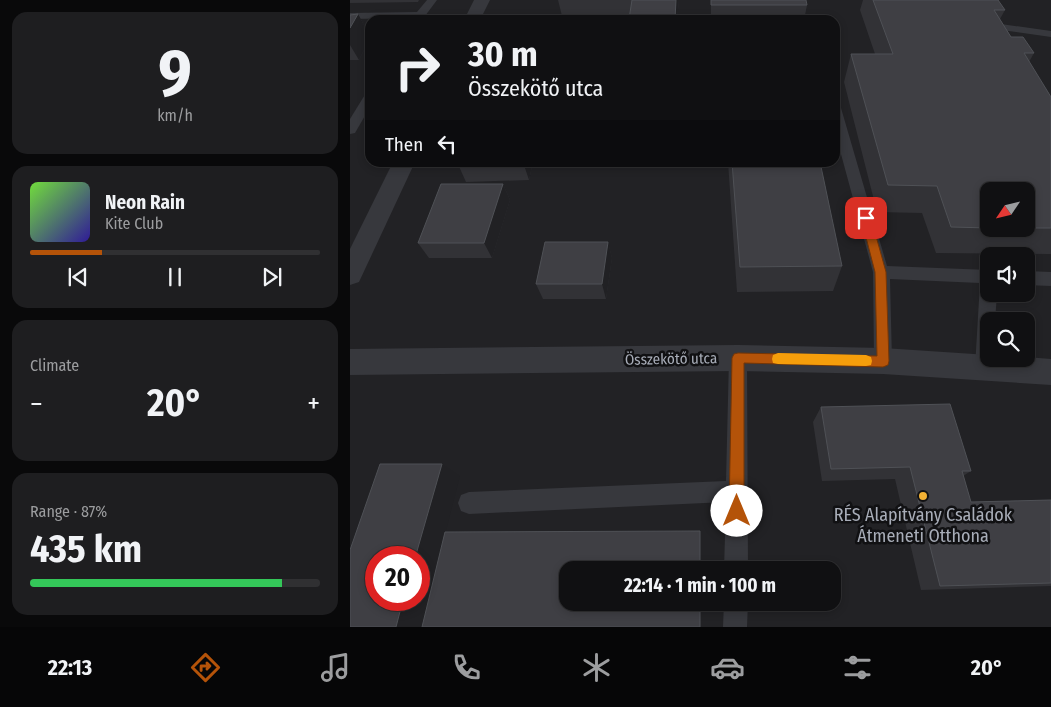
<!DOCTYPE html>
<meta charset="utf-8">
<style>
:root{--surface:#101012;--page:#1e1e20;--text:#f1f3f6;--muted:#9c9d9f;--line:#303032;--accent:#b45309}
body{margin:0;font-family:"Fira Sans Condensed",sans-serif;background:var(--page);color:var(--text);height:100vh;display:flex;flex-direction:column;font-size:19px;white-space:nowrap}
*{box-sizing:border-box;margin:0}
p{font-size:16px;color:var(--muted)}
.icon{flex:none;width:28px;height:28px;fill:none;stroke:currentColor;stroke-width:2;stroke-linecap:round;stroke-linejoin:round}
.map{position:relative;flex:1;overflow:hidden}
.panel{display:flex;flex-direction:column;gap:12px;padding:12px;background:#09090a;width:350px}
.panel>*{flex:none}
.guide{position:absolute;left:15px;top:15px;width:475px;height:152px;border-radius:15px;box-shadow:0 2px 8px #0003,0 0 0 1px var(--line);background:#101012;color:var(--text);overflow:hidden}
.needle{width:32px;rotate:235deg}
.tools{position:absolute;left:630px;top:182px;display:grid;gap:10px}
.tools a{display:grid;place-items:center;width:55px;height:55px;border-radius:10px;background:var(--surface);box-shadow:0 2px 8px #0003,0 0 0 1px var(--line);font-size:25px}
.speed{position:absolute;left:15px;top:546px;display:flex;gap:10px;font-size:25px;font-weight:700;text-align:center}
.speed>*{display:grid;place-content:center;width:65px;height:65px;border-radius:50%;background:var(--surface);box-shadow:0 2px 8px #0003,0 0 0 1px var(--line);line-height:1}
.speed .limit{border:8px solid #d22;background:#fff;color:#111}
.pin{position:absolute;display:grid;place-items:center;width:42px;height:42px;color:#fff;margin:-21px;border-radius:10px;box-shadow:0 2px 8px #0006}
.me{position:absolute;width:55px;margin:-28px;rotate:0deg;stroke-linejoin:round;filter:drop-shadow(0 0 4px #0008)}
.turn{display:flex;align-items:center;gap:18px;height:105px;padding:0 20px;font-size:22px}
.turn .icon{width:65px;height:65px;stroke-width:2.5}
.turn b{display:block;font-size:35px;line-height:42px}
.then{display:flex;align-items:center;height:48px;padding:0 20px;background:#0003;gap:10px;font-size:19px}
.big{font-size:38px;font-weight:700;line-height:1.1}
.panel .card{flex:1;display:flex;flex-direction:column;justify-content:center;gap:8px;min-width:0;padding:0 18px;border-radius:15px;background:var(--page)}
.panel .dial{align-items:center;gap:0}
.dial b{font-size:65px;line-height:1}
.song{display:flex;align-items:center;gap:15px}
.cover{width:60px;height:60px;border-radius:8px;background:linear-gradient(135deg,hsl(100 70% 55%),hsl(250 70% 35%))}
.played{height:5px;border-radius:2px;background:linear-gradient(90deg,var(--accent) 25%,var(--line) 25%)}
.keys{display:flex;justify-content:space-around;direction:ltr}
.heat{display:flex;justify-content:space-between;align-items:center;font-size:28px;direction:ltr}
.charge{height:8px;border-radius:4px;background:linear-gradient(90deg,#34c759 87%,var(--line) 0)}
.trip{position:absolute;left:209px;top:561px;width:282px;height:50px;border-radius:15px;background:var(--surface);box-shadow:0 2px 8px #0003,0 0 0 1px var(--line);font-weight:700;line-height:50px;text-align:center}
.tab-bar{display:flex;height:80px;justify-content:space-around;align-items:center;background:#060607;color:var(--muted)}
.tab-bar .icon{width:35px;height:35px}
.tab-bar .selected{color:var(--accent)}
.tab-bar b{font-size:22px;color:var(--text)}
main{display:flex;flex:1;min-height:0}
.map>svg:first-child{display:block}
.built{fill:#222225;fill-rule:evenodd}
.lines{fill:none;stroke-linecap:round;stroke-linejoin:round}
.service{fill:#37383d;fill-rule:evenodd}
.minor{fill:#37383d;fill-rule:evenodd}
.wall{fill:#323236;fill-rule:evenodd}
.shaded-wall{fill:#212124}
.building{fill:#3f3f44;stroke:#4f5156}
.route{fill:#b45309;stroke:#753606}
.slow{fill:#f59e0b}
.poi-dot{fill:#f2b134;stroke:#111113;stroke-width:2}
.labels{text-anchor:middle;stroke-width:5;stroke-linejoin:round;paint-order:stroke}
.street-label{font-size:15px;fill:#a8adb8;stroke:#111113}
.near-poi-label{font-size:18px;fill:#a8adb8;stroke:#111113}
</style>
<main>
<section class="panel">
<div class="card dial"><b>9</b><p>km/h</p></div>
<div class="card">
<div class="song"><i class="cover"></i><div><b>Neon Rain</b><p>Kite Club</p></div></div>
<div class="played"></div>
<div class="keys"><svg class="icon" aria-label="previous" viewBox="0 0 24 24"><path d="M18 5L8 12l10 7zM5 5v14"/></svg><svg class="icon" aria-label="pause" viewBox="0 0 24 24"><path d="M8 5v14M16 5v14"/></svg><svg class="icon" aria-label="next" viewBox="0 0 24 24"><path d="M6 5l10 7-10 7zM19 5v14"/></svg></div>
</div>
<div class="card"><p>Climate</p>
<div class="heat"><a>−</a><b class="big">20°</b><a>+</a></div>
</div>
<div class="card"><p>Range · 87%</p><b class="big">435 km</b><div class="charge"></div></div>
</section>
<div class="map">
<svg width="701" height="627" viewBox="0 0 701 627">
<rect width="100%" height="100%" fill="#161618"/>
<path class="built" d="M 0,0 L 701,0 L 701,627 L 0,627 ZM 20,20 L 485,20 L 485,162 L 20,162 ZM 639,191 L 676,191 L 676,229 L 639,229 ZM 639,256 L 676,256 L 676,294 L 639,294 ZM 639,321 L 676,321 L 676,359 L 639,359 ZM 26,558 L 69,558 L 69,600 L 26,600 ZM 218,570 L 482,570 L 482,602 L 218,602 Z"/>
<g class="lines">
<g class="service">
<polygon points="77,0 87,0 72,20 61,20 62,18 0,19 0,13 67,12"/>
<polygon points="610,0 621,0 651,24 701,31 701,37 644,29"/>
<polygon points="20,92 20,107 5,133 0,134 0,119 16,93"/>
<polygon points="485,104 491,108 537,266 639,270 639,294 647,294 645,321 639,321 639,359 644,359 641,374 634,376 627,374 625,368 630,283 540,279 542,361 540,367 533,369 526,367 524,361 523,272 485,132"/>
<polygon points="676,271 701,272 701,286 676,285"/>
<polygon points="388,350 395,352 397,358 398,570 374,570 376,502 119,514 111,511 108,503 111,495 119,492 376,481 379,358 381,352"/>
<polygon points="374,602 398,602 397,627 373,627"/>
</g>
<g class="minor">
<polygon points="124,0 140,0 130,20 114,20"/>
<polygon points="43,162 65,162 9,282 0,285 0,249"/>
<polygon points="388,345 533,348 639,355 639,359 676,359 676,357 701,359 701,385 533,374 388,371 0,375 0,349"/>
</g>
</g>
<g class="wall">
<polygon points="0,0 69,0 68,2 0,3"/>
<polygon points="208,0 329,0 327,20 279,20 280,16 212,16"/>
<polygon points="361,0 457,5 454,20 361,20"/>
<path d="M 513,0 L 648,0 L 655,10 L 650,19 L 661,37 L 684,53 L 679,62 L 701,97 L 701,254 L 586,253 L 572,213 L 527,212 L 494,82 L 501,54 L 525,54 L 510,10 ZM 639,191 L 676,191 L 676,229 L 639,229 Z"/>
<polygon points="8,14 20,36 20,38 9,60 0,60 0,15"/>
<polygon points="107,162 183,162 179,180 116,182"/>
<polygon points="378,162 470,162 492,266 483,291 387,292"/>
<polygon points="153,184 160,200 142,258 79,258 68,243"/>
<polygon points="258,242 262,258 256,299 193,299 186,284"/>
<polygon points="471,407 621,471 613,476 621,502 701,500 701,586 571,590 545,479 472,481 463,422"/>
</g>
<g class="shaded-wall">
<polygon points="326,0 329,0 327,20 325,20"/>
<polygon points="8,14 20,36 20,38 9,60 0,45 0,28"/>
<polygon points="173,162 183,162 179,180"/>
<polygon points="153,184 160,200 142,258 134,243"/>
<polygon points="258,242 262,258 256,299 252,284"/>
<polygon points="92,464 110,476 71,627 46,627 53,600 69,600 69,558 65,558"/>
</g>
<g class="building">
<polygon points="282,0 326,0 325,19 279,19"/>
<polygon points="361,0 456,0 457,5 361,5"/>
<polygon points="523,0 648,0 655,10 644,10 661,37 673,37 684,53 674,53 701,97 701,228 676,228 676,191 639,191 639,228 601,227 587,186 538,185 501,54 543,54"/>
<polygon points="8,14 0,28 0,15"/>
<polygon points="175,16 217,16 216,20 174,20"/>
<polygon points="382,162 470,162 492,266 390,267"/>
<polygon points="91,184 153,184 134,243 68,243"/>
<polygon points="195,242 258,242 252,284 186,284"/>
<polygon points="600,404 621,471 612,471 621,502 701,500 701,583 590,586 560,467 481,469 471,407"/>
<polygon points="30,464 92,464 65,558 26,558 26,600 53,600 46,627 0,627 0,550"/>
<polygon points="350,531 350,570 218,570 218,602 350,602 350,627 72,627 95,532"/>
</g>
<polygon class="route" points="516,214 521,218 536,272 539,361 538,365 533,367 394,363 394,511 392,516 387,518 382,516 379,511 382,358 384,354 388,353 527,356 525,272 511,218"/>
<polygon class="slow" points="428,353 516,355 521,357 522,361 521,365 516,366 428,364 423,363 422,359 423,355"/>
<circle class="poi-dot" cx="573" cy="496" r="5"/>
<g class="labels">
<g class="street-label">
<text transform="translate(321 359) rotate(-1)" y="5">Összekötő utca</text>
</g>
<g class="near-poi-label">
<text x="573" y="521">RÉS Alapítvány Családok<tspan x="573" dy="21">Átmeneti Otthona</tspan></text>
</g>
</g>
</svg>
<div class="tools">
<a><svg class="needle" viewBox="-14 -14 28 28"><path d="M0-13l5 13h-10z" fill="#e53935"/><path d="M0 13l5-13h-10z" fill="#9c9d9f"/></svg></a>
<a><svg class="icon" aria-label="sound" viewBox="0 0 24 24"><path d="M4 9h4l5-4v14l-5-4H4zM17 9q2 3 0 6"/></svg></a>
<a><svg class="icon" aria-label="search" viewBox="0 0 24 24"><circle cx="10" cy="10" r="6"/><path d="M15 15l6 6"/></svg></a>
</div>
<div class="speed"><div class="limit">20</div></div>
<div class="pin" style="left:516px;top:218px;background:#d93025"><svg class="icon" aria-label="arrive" viewBox="0 0 24 24"><path d="M6 21V4h12l-3 4 3 4H6"/></svg></div>
<svg class="me" style="left:387px;top:511px" viewBox="-20 -20 40 40"><circle r="19" fill="#fff"/><path d="M0-13L10 11 0 6-10 11z" fill="#b45309"/></svg>
<div class="trip">22:14 · 1 min · 100 m</div>
<div class="guide">
<div class="turn"><svg class="icon" aria-label="right" viewBox="0 0 24 24"><path d="M7 20v-9h11M14 6l5 5-5 5"/></svg><div><b>30 m</b>Összekötő utca</div></div>
<div class="then">Then<svg class="icon" aria-label="left" viewBox="0 0 24 24"><path d="M17 20v-9H6M10 6l-5 5 5 5"/></svg></div>
</div>
</div>
</main>
<nav class="tab-bar">
<b>22:13</b>
<svg class="icon selected" aria-label="directions" viewBox="0 0 24 24"><path d="M12 3l9 9-9 9-9-9zM9 14v-3h6M13 9l2 2-2 2"/></svg>
<svg class="icon" aria-label="music" viewBox="0 0 24 24"><path d="M9 18V5l10-2v13"/><circle cx="6" cy="18" r="3"/><circle cx="16" cy="16" r="3"/></svg>
<svg class="icon" aria-label="phone" viewBox="0 0 24 24"><path d="M5 4h4l2 5-3 2q2 4 5 5l2-3 5 2v4C11 20 4 13 5 4z"/></svg>
<svg class="icon" aria-label="climate" viewBox="0 0 24 24"><path d="M12 3v18M4 7l16 10M4 17L20 7"/></svg>
<svg class="icon" aria-label="car" viewBox="0 0 24 24"><path d="M5 17H2v-5l4-1 3-4h7l3 4 3 1v5h-3M9 17h6M6 11h13"/><circle cx="7" cy="17" r="2"/><circle cx="17" cy="17" r="2"/></svg>
<svg class="icon" aria-label="filters" viewBox="0 0 24 24"><path d="M4 7h16M4 17h16"/><circle cx="9" cy="7" r="2"/><circle cx="15" cy="17" r="2"/></svg>
<b>20°</b>
</nav>
